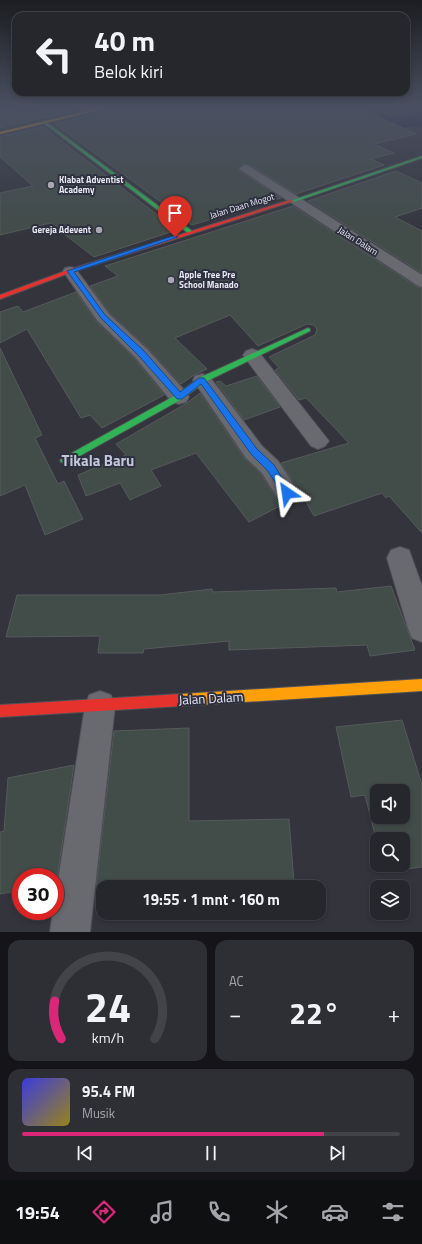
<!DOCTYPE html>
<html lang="id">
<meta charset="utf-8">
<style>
:root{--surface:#26272d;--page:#2e2f35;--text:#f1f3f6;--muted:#a4a5aa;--line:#424449;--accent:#db2777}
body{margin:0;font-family:"Titillium Web",sans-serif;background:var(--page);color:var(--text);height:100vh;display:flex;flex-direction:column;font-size:15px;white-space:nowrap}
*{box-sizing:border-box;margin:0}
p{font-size:13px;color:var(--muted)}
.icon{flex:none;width:22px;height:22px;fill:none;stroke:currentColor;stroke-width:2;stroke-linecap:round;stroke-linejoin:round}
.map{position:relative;height:932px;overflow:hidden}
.sheet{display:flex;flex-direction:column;gap:8px;padding:8px;background:#151519;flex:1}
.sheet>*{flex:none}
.top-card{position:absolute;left:12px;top:12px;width:398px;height:84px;border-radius:12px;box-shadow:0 2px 6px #0003,0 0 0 1px var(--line);background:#26272d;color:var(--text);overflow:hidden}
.fabs{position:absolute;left:370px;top:784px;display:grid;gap:8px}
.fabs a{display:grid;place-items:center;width:40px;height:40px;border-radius:8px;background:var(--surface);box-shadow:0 2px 6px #0003,0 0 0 1px var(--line);font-size:20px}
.speed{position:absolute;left:12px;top:868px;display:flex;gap:8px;font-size:20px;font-weight:700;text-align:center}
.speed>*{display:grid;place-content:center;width:52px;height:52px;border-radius:50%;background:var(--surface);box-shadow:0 2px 6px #0003,0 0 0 1px var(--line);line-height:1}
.speed .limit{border:6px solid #d22;background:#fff;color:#111}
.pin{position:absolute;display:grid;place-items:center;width:34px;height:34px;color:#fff;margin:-41px -17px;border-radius:50% 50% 50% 0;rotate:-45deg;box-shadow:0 0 4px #0007}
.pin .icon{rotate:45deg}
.me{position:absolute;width:44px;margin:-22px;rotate:328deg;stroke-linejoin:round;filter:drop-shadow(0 0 3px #0008)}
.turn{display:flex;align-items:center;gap:14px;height:84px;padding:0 16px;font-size:18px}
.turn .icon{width:52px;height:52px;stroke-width:2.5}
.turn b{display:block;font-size:28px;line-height:34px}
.big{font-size:30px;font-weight:700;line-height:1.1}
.sheet .card{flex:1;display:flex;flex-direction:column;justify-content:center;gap:6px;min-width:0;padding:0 14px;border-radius:12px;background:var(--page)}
.sheet .dial{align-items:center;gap:0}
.dial svg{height:104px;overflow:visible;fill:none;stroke:var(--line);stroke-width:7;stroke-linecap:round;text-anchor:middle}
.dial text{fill:var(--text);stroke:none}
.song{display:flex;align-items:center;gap:12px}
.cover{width:48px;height:48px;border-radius:6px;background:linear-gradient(135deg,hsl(240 70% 55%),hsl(50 70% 35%))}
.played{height:4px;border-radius:2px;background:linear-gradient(90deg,var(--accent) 80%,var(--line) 80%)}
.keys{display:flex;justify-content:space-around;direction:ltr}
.heat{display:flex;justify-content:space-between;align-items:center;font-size:22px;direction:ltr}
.sheet .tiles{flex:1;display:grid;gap:8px;grid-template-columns:1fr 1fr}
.card:last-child{grid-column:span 2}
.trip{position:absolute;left:96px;top:880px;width:230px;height:40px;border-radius:12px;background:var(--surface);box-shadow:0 2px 6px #0003,0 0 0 1px var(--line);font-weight:700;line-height:40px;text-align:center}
.dock{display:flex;height:64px;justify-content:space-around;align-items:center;background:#0f1012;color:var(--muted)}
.dock .icon{width:28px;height:28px}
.dock .on{color:var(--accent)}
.dock b{font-size:18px;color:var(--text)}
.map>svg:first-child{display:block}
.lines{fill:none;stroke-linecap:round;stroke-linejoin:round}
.river{fill:#17143e;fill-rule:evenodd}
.building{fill:#424c48;stroke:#575a5b;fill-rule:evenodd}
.street-casing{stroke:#505158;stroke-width:2}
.fast-casing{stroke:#505158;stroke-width:2}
.slow-casing{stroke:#505158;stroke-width:2}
.jam-casing{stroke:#505158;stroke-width:2}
.street{fill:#696a70;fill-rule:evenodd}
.fast{fill:#30b455;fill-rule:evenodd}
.slow{fill:#ff9f0a;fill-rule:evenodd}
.jam{fill:#e5322d;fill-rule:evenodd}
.route{fill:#1a73e8;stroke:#114b97}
.poi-dot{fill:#a7a8b2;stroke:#2f3140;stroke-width:1.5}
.labels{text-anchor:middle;stroke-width:4;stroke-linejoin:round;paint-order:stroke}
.far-poi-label{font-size:9px;font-weight:bold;fill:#e6e7f1;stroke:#2f3140;text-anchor:start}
.far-street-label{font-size:9px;fill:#e6e7f1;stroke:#2f3140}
.near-street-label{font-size:13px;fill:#e6e7f1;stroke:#2f3140}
.district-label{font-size:15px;font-weight:bold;fill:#c4c6da;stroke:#2f3140}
</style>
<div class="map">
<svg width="422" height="932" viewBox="0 0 422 932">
<rect width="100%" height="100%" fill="#33343c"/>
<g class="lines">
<polygon class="river" points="422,112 422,126 309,134 300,132 297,127 300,122 309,120"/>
</g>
<g class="building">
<polygon points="0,107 36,115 38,107 90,107 0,128"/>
<polygon points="114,107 358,107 416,134 374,144 394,153 371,159 384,165 296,194 250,165 244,164 239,168 240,171 281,198 192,225 55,124 112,110"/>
<polygon points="43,127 177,230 94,257 50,223 0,235 0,193 33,186 0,157 0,137"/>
<polygon points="396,171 422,183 422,208 395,217 422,231 422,273 308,201"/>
<polygon points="293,206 416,286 422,288 422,533 389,496 386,498 382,493 314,516 302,495 299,496 300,492 281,463 349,443 306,398 299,400 275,370 279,368 269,357 315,335 317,329 314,325 307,324 258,346 230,315 175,338 207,369 194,375 181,384 148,348 110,313 90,286 118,276 105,266"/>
<polygon points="76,292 96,321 134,358 164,395 102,428 90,415 81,418 27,329 0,343 0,312 18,306 23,312"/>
<polygon points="0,348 42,435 35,438 58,484 64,481 83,519 45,535 25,485 0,496"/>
<polygon points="257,376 280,407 244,420 216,382 220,381 226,386"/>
<polygon points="200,393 245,459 261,474 278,501 286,503 249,522 196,453 151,470 161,486 130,500 120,483 86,496 78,475 126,455 116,444 187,403"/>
<polygon points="391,586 415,650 370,656 367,645 229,650 229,641 144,649 143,653 98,653 100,636 6,637 17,595 160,595 212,589 213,592 336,588 337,592"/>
<path d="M 402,720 L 422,785 L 422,867 L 384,872 L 382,865 L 403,865 L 403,839 L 377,839 L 377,843 L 365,795 L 351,797 L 336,727 ZM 377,791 L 403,791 L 403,817 L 377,817 Z"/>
<polygon points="189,728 189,821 289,819 294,883 257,887 96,887 114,731"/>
<polygon points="74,765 56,885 55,877 21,877 21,890 0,894 0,832 4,831 8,778"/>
</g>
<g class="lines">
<g class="street-casing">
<g id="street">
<polygon points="245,165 249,166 422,275 422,287 417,285 241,170 240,168"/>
<polygon points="70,267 75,268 109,314 147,349 186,392 189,397 186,402 179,404 172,402 135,357 97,320 63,271 65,268"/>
<polygon points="252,349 258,351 325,436 329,441 325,446 318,449 311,446 243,355 246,351"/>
<polygon points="202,374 209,376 262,446 278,461 299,493 295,500 287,502 279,500 262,473 246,458 193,380 195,376"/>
<polygon points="400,547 409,550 422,586 422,642 412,638 408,628 387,558 391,550"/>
<polygon points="100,691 111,695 115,706 90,932 50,932 53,911 55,911 55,901 85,706 89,695"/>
</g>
</g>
<g class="fast-casing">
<g id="fast">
<polygon points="46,122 192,231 192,233 188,233 45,124"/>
<polygon points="422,156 422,158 294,202 290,201"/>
<polygon points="308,328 310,329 310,331 205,382 182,399 67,463 64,464 60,461 61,459 176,395 199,378"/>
</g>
</g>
<g class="slow-casing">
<g id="slow">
<polygon points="104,107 111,107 0,134 0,132"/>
<polygon points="422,679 422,691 181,706 177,704 175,700 177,696 181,694"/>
</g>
</g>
<g class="jam-casing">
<g id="jam">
<polygon points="290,200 294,201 72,272 0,299 0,295 68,270"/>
<polygon points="181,694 185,696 187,700 185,704 181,706 0,717 0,705"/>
</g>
</g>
<use href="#street" class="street"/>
<use href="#fast" class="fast"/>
<use href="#slow" class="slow"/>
<use href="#jam" class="jam"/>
</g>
<linearGradient id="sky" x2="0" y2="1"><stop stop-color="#1c1d21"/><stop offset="0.45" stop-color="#4a5061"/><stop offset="1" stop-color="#4a5061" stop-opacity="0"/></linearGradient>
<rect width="422" height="238" fill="url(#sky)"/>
<polygon class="route" points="173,236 178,237 74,272 105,315 144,351 180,392 199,378 204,378 257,449 274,465 290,491 292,493 290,496 284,496 267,470 251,454 201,384 182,399 177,399 138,355 101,318 67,271"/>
<g class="poi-dot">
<circle cx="51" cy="185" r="4"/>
<circle cx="99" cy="230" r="4"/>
<circle cx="171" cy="280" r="4"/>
</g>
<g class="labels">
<g class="far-poi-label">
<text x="59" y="183">Klabat Adventist<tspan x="59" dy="10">Academy</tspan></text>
<text x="91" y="233" text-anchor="end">Gereja Adevent</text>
<text x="179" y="278">Apple Tree Pre<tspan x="179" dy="10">School Manado</tspan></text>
</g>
<g class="far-street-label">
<text transform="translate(242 206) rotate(-17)" y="3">Jalan Daan Mogot</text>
<text transform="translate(358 241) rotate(32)" y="3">Jalan Dalam</text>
</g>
<g class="near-street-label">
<text transform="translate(211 698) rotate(-3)" y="5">Jalan Dalam</text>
</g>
<g class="district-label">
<text x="98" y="466">Tikala Baru</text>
</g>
</g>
</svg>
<div class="fabs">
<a><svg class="icon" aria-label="sound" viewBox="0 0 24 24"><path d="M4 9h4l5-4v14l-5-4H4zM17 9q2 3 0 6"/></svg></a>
<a><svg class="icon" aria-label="search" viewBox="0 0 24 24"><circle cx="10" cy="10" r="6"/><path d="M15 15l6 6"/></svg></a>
<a><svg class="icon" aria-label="layers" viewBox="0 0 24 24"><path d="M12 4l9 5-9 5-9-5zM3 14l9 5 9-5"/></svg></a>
</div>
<div class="speed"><div class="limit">30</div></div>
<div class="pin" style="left:175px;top:237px;background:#d93025"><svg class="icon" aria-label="arrive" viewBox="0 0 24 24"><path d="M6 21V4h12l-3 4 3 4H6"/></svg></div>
<svg class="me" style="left:287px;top:493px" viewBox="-20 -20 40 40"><path d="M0-17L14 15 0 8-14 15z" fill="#1a73e8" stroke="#fff" stroke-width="4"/></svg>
<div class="trip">19:55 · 1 mnt · 160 m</div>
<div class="top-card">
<div class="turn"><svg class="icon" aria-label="left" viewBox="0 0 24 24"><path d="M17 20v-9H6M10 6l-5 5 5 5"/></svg><div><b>40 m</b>Belok kiri</div></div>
</div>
</div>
<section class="sheet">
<div class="tiles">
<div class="card dial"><svg viewBox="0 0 100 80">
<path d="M14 69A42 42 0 1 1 86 69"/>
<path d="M14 69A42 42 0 0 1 9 40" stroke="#db2777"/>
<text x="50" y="56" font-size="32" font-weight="700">24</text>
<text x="50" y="72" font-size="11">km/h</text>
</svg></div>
<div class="card"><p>AC</p>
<div class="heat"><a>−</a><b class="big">22°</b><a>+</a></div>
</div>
<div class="card">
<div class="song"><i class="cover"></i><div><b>95.4 FM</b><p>Musik</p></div></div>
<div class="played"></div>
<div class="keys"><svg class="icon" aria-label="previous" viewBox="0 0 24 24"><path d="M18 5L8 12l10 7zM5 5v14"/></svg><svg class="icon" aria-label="pause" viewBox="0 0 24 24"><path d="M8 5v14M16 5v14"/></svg><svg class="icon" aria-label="next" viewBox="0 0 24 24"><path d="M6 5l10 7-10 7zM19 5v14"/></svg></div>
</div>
</div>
</section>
<nav class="dock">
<b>19:54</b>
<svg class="icon on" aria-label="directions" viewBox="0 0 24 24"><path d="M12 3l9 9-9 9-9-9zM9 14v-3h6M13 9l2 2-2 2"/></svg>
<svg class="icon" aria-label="music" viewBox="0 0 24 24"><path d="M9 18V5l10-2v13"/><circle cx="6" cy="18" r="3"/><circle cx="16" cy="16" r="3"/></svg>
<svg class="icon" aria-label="phone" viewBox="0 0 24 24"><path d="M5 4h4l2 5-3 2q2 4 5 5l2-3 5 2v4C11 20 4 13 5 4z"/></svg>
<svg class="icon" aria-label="climate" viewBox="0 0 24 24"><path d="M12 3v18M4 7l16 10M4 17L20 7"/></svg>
<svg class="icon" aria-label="car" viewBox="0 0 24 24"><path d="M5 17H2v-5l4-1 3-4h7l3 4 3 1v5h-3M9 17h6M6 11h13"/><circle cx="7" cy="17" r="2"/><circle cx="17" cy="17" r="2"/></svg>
<svg class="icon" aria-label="filters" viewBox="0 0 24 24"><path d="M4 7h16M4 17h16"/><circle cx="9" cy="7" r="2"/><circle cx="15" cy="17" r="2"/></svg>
</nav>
